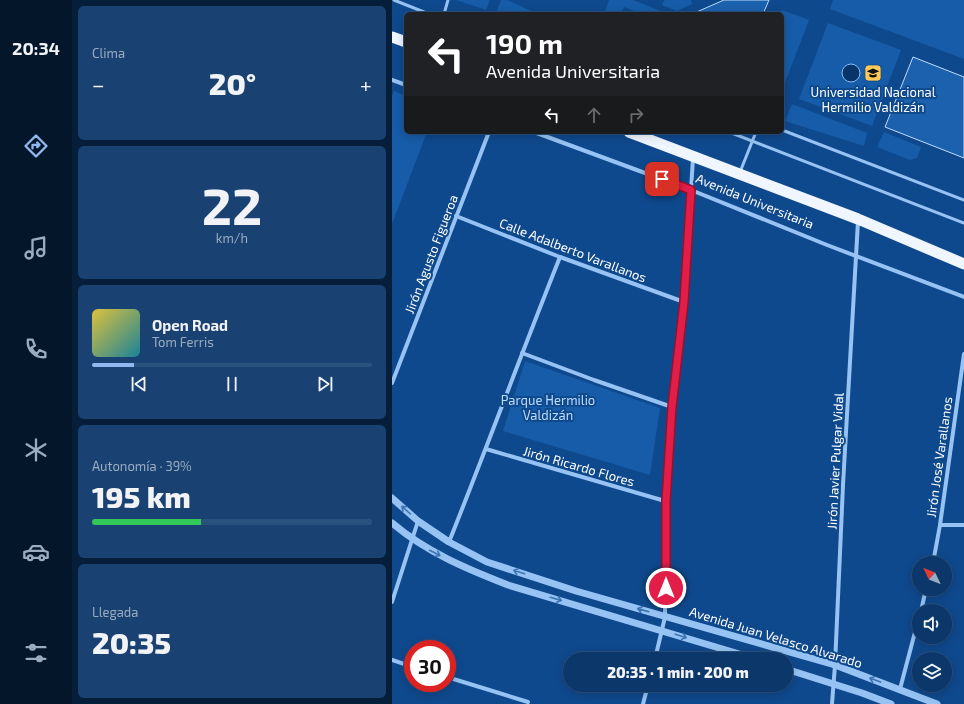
<!DOCTYPE html>
<html lang="es">
<meta charset="utf-8">
<style>
:root{--surface:#0b376a;--page:#194272;--text:#f1f3f6;--muted:#9aacc1;--line:#2b517e;--accent:#90b9f0}
body{margin:0;font-family:"Exo 2",sans-serif;background:var(--page);color:var(--text);height:100vh;display:flex;flex-direction:column;font-size:15px;white-space:nowrap}
*{box-sizing:border-box;margin:0}
p{font-size:13px;color:var(--muted)}
.icon{flex:none;width:22px;height:22px;fill:none;stroke:currentColor;stroke-width:2;stroke-linecap:round;stroke-linejoin:round}
.map{position:relative;flex:1;overflow:hidden}
.details{display:flex;flex-direction:column;gap:6px;padding:6px;background:#061e3a;width:320px}
.details>*{flex:none}
.banner{position:absolute;left:12px;top:12px;width:380px;height:122px;border-radius:6px;box-shadow:0 2px 10px #0003,0 0 0 1px var(--line);background:#202124;color:#fff;overflow:hidden}
.needle{width:26px;rotate:313deg}
.buttons{position:absolute;left:520px;top:556px;display:grid;gap:8px}
.buttons a{display:grid;place-items:center;width:40px;height:40px;border-radius:50%;background:var(--surface);box-shadow:0 2px 10px #0003,0 0 0 1px var(--line);font-size:20px}
.speed{position:absolute;left:12px;top:640px;display:flex;gap:8px;font-size:20px;font-weight:700;text-align:center}
.speed>*{display:grid;place-content:center;width:52px;height:52px;border-radius:50%;background:var(--surface);box-shadow:0 2px 10px #0003,0 0 0 1px var(--line);line-height:1}
.speed .limit{border:6px solid #d22;background:#fff;color:#111}
.pin{position:absolute;display:grid;place-items:center;width:34px;height:34px;color:#fff;margin:-17px;border-radius:8px;box-shadow:0 2px 6px #0006}
.me{position:absolute;width:44px;margin:-22px;rotate:0deg;stroke-linejoin:round;filter:drop-shadow(0 0 3px #0008)}
.turn{display:flex;align-items:center;gap:14px;height:84px;padding:0 16px;font-size:18px}
.turn .icon{width:52px;height:52px;stroke-width:2.5}
.turn b{display:block;font-size:28px;line-height:34px}
.lanes{display:flex;align-items:center;height:38px;padding:0 16px;background:#0003;justify-content:center;gap:20px;direction:ltr}
.lanes .off{opacity:.35}
.big{font-size:30px;font-weight:800;line-height:1.1}
.details .card{flex:1;display:flex;flex-direction:column;justify-content:center;gap:6px;min-width:0;padding:0 14px;border-radius:6px;background:var(--page)}
.details .dial{align-items:center;gap:0}
.dial b{font-size:52px;line-height:1}
.song{display:flex;align-items:center;gap:12px}
.cover{width:48px;height:48px;border-radius:6px;background:linear-gradient(135deg,hsl(50 70% 55%),hsl(190 70% 35%))}
.played{height:4px;border-radius:2px;background:linear-gradient(90deg,var(--accent) 15%,var(--line) 15%)}
.keys{display:flex;justify-content:space-around;direction:ltr}
.heat{display:flex;justify-content:space-between;align-items:center;font-size:22px;direction:ltr}
.charge{height:6px;border-radius:3px;background:linear-gradient(90deg,#34c759 39%,var(--line) 0)}
.trip{position:absolute;left:171px;top:652px;width:230px;height:40px;border-radius:20px;background:var(--surface);box-shadow:0 2px 10px #0003,0 0 0 1px var(--line);font-weight:800;line-height:40px;text-align:center}
main{display:flex;flex:1;min-height:0}
.tabs{display:flex;flex-direction:column;width:72px;justify-content:space-around;align-items:center;background:#04162a;color:var(--muted)}
.tabs .icon{width:28px;height:28px}
.tabs .selected{color:var(--accent)}
.tabs b{font-size:18px;color:var(--text)}
.map>svg:first-child{display:block}
.green{fill:#165ca8}
.water{fill:#093469;stroke:#87bef7}
.building{fill:#1c61ad;stroke:#bedcfe}
.lines{fill:none;stroke-linecap:round;stroke-linejoin:round}
.service{stroke:#96c3f3;stroke-width:3}
.minor{stroke:#96c3f3;stroke-width:4}
.tertiary{stroke:#96c3f3;stroke-width:7}
.trunk{stroke:#f0f6ff;stroke-width:11}
.oneway{stroke:#3e74b1}
.route-casing{stroke:#92132f;stroke-width:10}
.route{stroke:#e11d48;stroke-width:7}
.labels{text-anchor:middle;stroke-width:4;stroke-linejoin:round;paint-order:stroke}
.poi-label{font-size:13px;fill:#fff;stroke:#0f498d}
.street-label{font-size:13px;fill:#fff;stroke:#0f498d}
.park-label{font-size:13px;fill:#bedcfe;stroke:#0f498d}
</style>
<main>
<nav class="tabs">
<b>20:34</b>
<svg class="icon selected" aria-label="directions" viewBox="0 0 24 24"><path d="M12 3l9 9-9 9-9-9zM9 14v-3h6M13 9l2 2-2 2"/></svg>
<svg class="icon" aria-label="music" viewBox="0 0 24 24"><path d="M9 18V5l10-2v13"/><circle cx="6" cy="18" r="3"/><circle cx="16" cy="16" r="3"/></svg>
<svg class="icon" aria-label="phone" viewBox="0 0 24 24"><path d="M5 4h4l2 5-3 2q2 4 5 5l2-3 5 2v4C11 20 4 13 5 4z"/></svg>
<svg class="icon" aria-label="climate" viewBox="0 0 24 24"><path d="M12 3v18M4 7l16 10M4 17L20 7"/></svg>
<svg class="icon" aria-label="car" viewBox="0 0 24 24"><path d="M5 17H2v-5l4-1 3-4h7l3 4 3 1v5h-3M9 17h6M6 11h13"/><circle cx="7" cy="17" r="2"/><circle cx="17" cy="17" r="2"/></svg>
<svg class="icon" aria-label="filters" viewBox="0 0 24 24"><path d="M4 7h16M4 17h16"/><circle cx="9" cy="7" r="2"/><circle cx="15" cy="17" r="2"/></svg>
</nav>
<section class="details">
<div class="card"><p>Clima</p>
<div class="heat"><a>−</a><b class="big">20°</b><a>+</a></div>
</div>
<div class="card dial"><b>22</b><p>km/h</p></div>
<div class="card">
<div class="song"><i class="cover"></i><div><b>Open Road</b><p>Tom Ferris</p></div></div>
<div class="played"></div>
<div class="keys"><svg class="icon" aria-label="previous" viewBox="0 0 24 24"><path d="M18 5L8 12l10 7zM5 5v14"/></svg><svg class="icon" aria-label="pause" viewBox="0 0 24 24"><path d="M8 5v14M16 5v14"/></svg><svg class="icon" aria-label="next" viewBox="0 0 24 24"><path d="M6 5l10 7-10 7zM19 5v14"/></svg></div>
</div>
<div class="card"><p>Autonomía · 39%</p><b class="big">195 km</b><div class="charge"></div></div>
<div class="card"><p>Llegada</p><b class="big">20:35</b></div>
</section>
<div class="map">
<svg width="572" height="704" viewBox="0 0 572 704">
<rect width="100%" height="100%" fill="#0f498d"/>
<g class="green">
<polygon points="64,0 98,0 94,10"/>
<polygon points="109,0 115,0 146,14 104,14"/>
<polygon points="217,0 241,0 276,14 250,14 232,7 229,14 212,14"/>
<polygon points="272,0 299,0 300,4 285,11 270,5"/>
<polygon points="441,0 572,0 572,59 438,9"/>
<polygon points="390,10 417,20 391,88 390,88 390,14 389,14"/>
<polygon points="436,23 509,50 480,126 407,99"/>
<polygon points="2,91 14,96 14,132 35,132 0,224 0,96"/>
<polygon points="400,104 475,133 472,146 393,121"/>
<polygon points="492,132 529,147 525,158 518,160 485,147"/>
<polygon points="133,361 268,408 258,475 111,431"/>
</g>
<circle class="water" cx="459" cy="73" r="9"/>
<g class="building">
<polygon points="332,0 377,0 371,14 300,14"/>
<polygon points="521,57 572,77 572,158 493,127"/>
</g>
<g class="lines">
<g class="service">
<polyline points="2,0 37,14"/>
<polyline points="52,14 56,0"/>
<polyline points="390,130 572,200"/>
<polyline points="337,132 572,223"/>
<polyline points="348,172 364,132"/>
</g>
<g class="minor">
<polyline points="0,80 14,85"/>
<polyline points="142,132 299,190 435,245 572,297"/>
<polyline points="64,216 168,257 292,302"/>
<polyline points="130,353 202,380 280,407"/>
<polyline points="0,383 97,132"/>
<polyline points="94,449 273,501"/>
<polyline points="548,525 572,525"/>
<path d="M 57,542 C 95,447 130,352 168,257"/>
<polyline points="541,563 548,525 572,354"/>
<polyline points="0,602 26,521"/>
<polyline points="529,611 534,589"/>
<polyline points="263,659 273,617 273,501 280,407 292,302 301,158"/>
<polyline points="0,660 21,667"/>
<polyline points="55,677 136,702"/>
<polyline points="508,689 527,617"/>
<polyline points="251,704 256,685"/>
<polyline points="440,704 443,665 451,485 466,221"/>
</g>
<g class="tertiary">
<polyline points="0,498 26,521 57,542 95,562 184,591 443,665 545,704"/>
<path d="M 0,523 C 34,552 75,569 116,585 L 364,659"/>
<polyline points="394,669 470,693 499,704"/>
</g>
<g class="trunk">
<polyline points="0,37 14,42"/>
<polyline points="237,132 466,219 572,264"/>
</g>
</g>
<defs><path id="oneway-shaft" d="M-6 0H5M1.5-3L5.5 0L1.5 3" fill="none" stroke-width="1.6" stroke-linecap="round" stroke-linejoin="round"/></defs>
<g class="oneway">
<use href="#oneway-shaft" transform="translate(14 510) rotate(-138)"/>
<use href="#oneway-shaft" transform="translate(43 553) rotate(27)"/>
<use href="#oneway-shaft" transform="translate(127 572) rotate(-162)"/>
<use href="#oneway-shaft" transform="translate(164 599) rotate(16)"/>
<use href="#oneway-shaft" transform="translate(251 610) rotate(-164)"/>
<use href="#oneway-shaft" transform="translate(289 636) rotate(17)"/>
<use href="#oneway-shaft" transform="translate(483 680) rotate(-160)"/>
</g>
<g class="lines">
<g class="route-casing">
<polyline id="route" points="270,179 299,190 292,302 280,407 274,501 274,588"/>
</g>
<use href="#route" class="route"/>
</g>
<defs>
<g id="university-square" transform="scale(0.9)"><rect x="-9" y="-9" width="18" height="18" rx="4" fill="#ffca58" stroke="#0f498d"/><path d="M0-5L7-2L0 1L-7-2ZM-4 1L0 2.5L4 1V4Q0 6-4 4Z" fill="#111"/></g>
</defs>
<g fill-rule="evenodd">
<use href="#university-square" x="481" y="73"/>
</g>
<g class="labels">
<g class="poi-label">
<text x="481" y="97">Universidad Nacional<tspan x="481" dy="15">Hermilio Valdizán</tspan></text>
</g>
<g class="street-label">
<text transform="translate(363 201) rotate(22)" y="5">Avenida Universitaria</text>
<text transform="translate(181 250) rotate(21)" y="5">Calle Adalberto Varallanos</text>
<text transform="translate(39 254) rotate(-69)" y="5">Jirón Agusto Figueroa</text>
<text transform="translate(547 457) rotate(-82)" y="5">Jirón José Varallanos</text>
<text transform="translate(443 461) rotate(-87)" y="5">Jirón Javier Pulgar Vidal</text>
<text transform="translate(187 466) rotate(16)" y="5">Jirón Ricardo Flores</text>
<text transform="translate(384 637) rotate(17)" y="5">Avenida Juan Velasco Alvarado</text>
</g>
<g class="park-label">
<text x="156" y="405">Parque Hermilio<tspan x="156" dy="15">Valdizán</tspan></text>
</g>
</g>
</svg>
<div class="buttons">
<a><svg class="needle" viewBox="-14 -14 28 28"><path d="M0-13l5 13h-10z" fill="#e53935"/><path d="M0 13l5-13h-10z" fill="#9aacc1"/></svg></a>
<a><svg class="icon" aria-label="sound" viewBox="0 0 24 24"><path d="M4 9h4l5-4v14l-5-4H4zM17 9q2 3 0 6"/></svg></a>
<a><svg class="icon" aria-label="layers" viewBox="0 0 24 24"><path d="M12 4l9 5-9 5-9-5zM3 14l9 5 9-5"/></svg></a>
</div>
<div class="speed"><div class="limit">30</div></div>
<div class="pin" style="left:270px;top:179px;background:#d93025"><svg class="icon" aria-label="arrive" viewBox="0 0 24 24"><path d="M6 21V4h12l-3 4 3 4H6"/></svg></div>
<svg class="me" style="left:274px;top:588px" viewBox="-20 -20 40 40"><circle r="17" fill="#e11d48" stroke="#fff" stroke-width="3"/><path d="M0-11L8 9 0 5-8 9z" fill="#fff"/></svg>
<div class="trip">20:35 · 1 min · 200 m</div>
<div class="banner">
<div class="turn"><svg class="icon" aria-label="left" viewBox="0 0 24 24"><path d="M17 20v-9H6M10 6l-5 5 5 5"/></svg><div><b>190 m</b>Avenida Universitaria</div></div>
<div class="lanes"><svg class="icon" aria-label="left" viewBox="0 0 24 24"><path d="M17 20v-9H6M10 6l-5 5 5 5"/></svg><svg class="icon off" aria-label="ahead" viewBox="0 0 24 24"><path d="M12 20V5M6 11l6-6 6 6"/></svg><svg class="icon off" aria-label="right" viewBox="0 0 24 24"><path d="M7 20v-9h11M14 6l5 5-5 5"/></svg></div>
</div>
</div>
</main>
